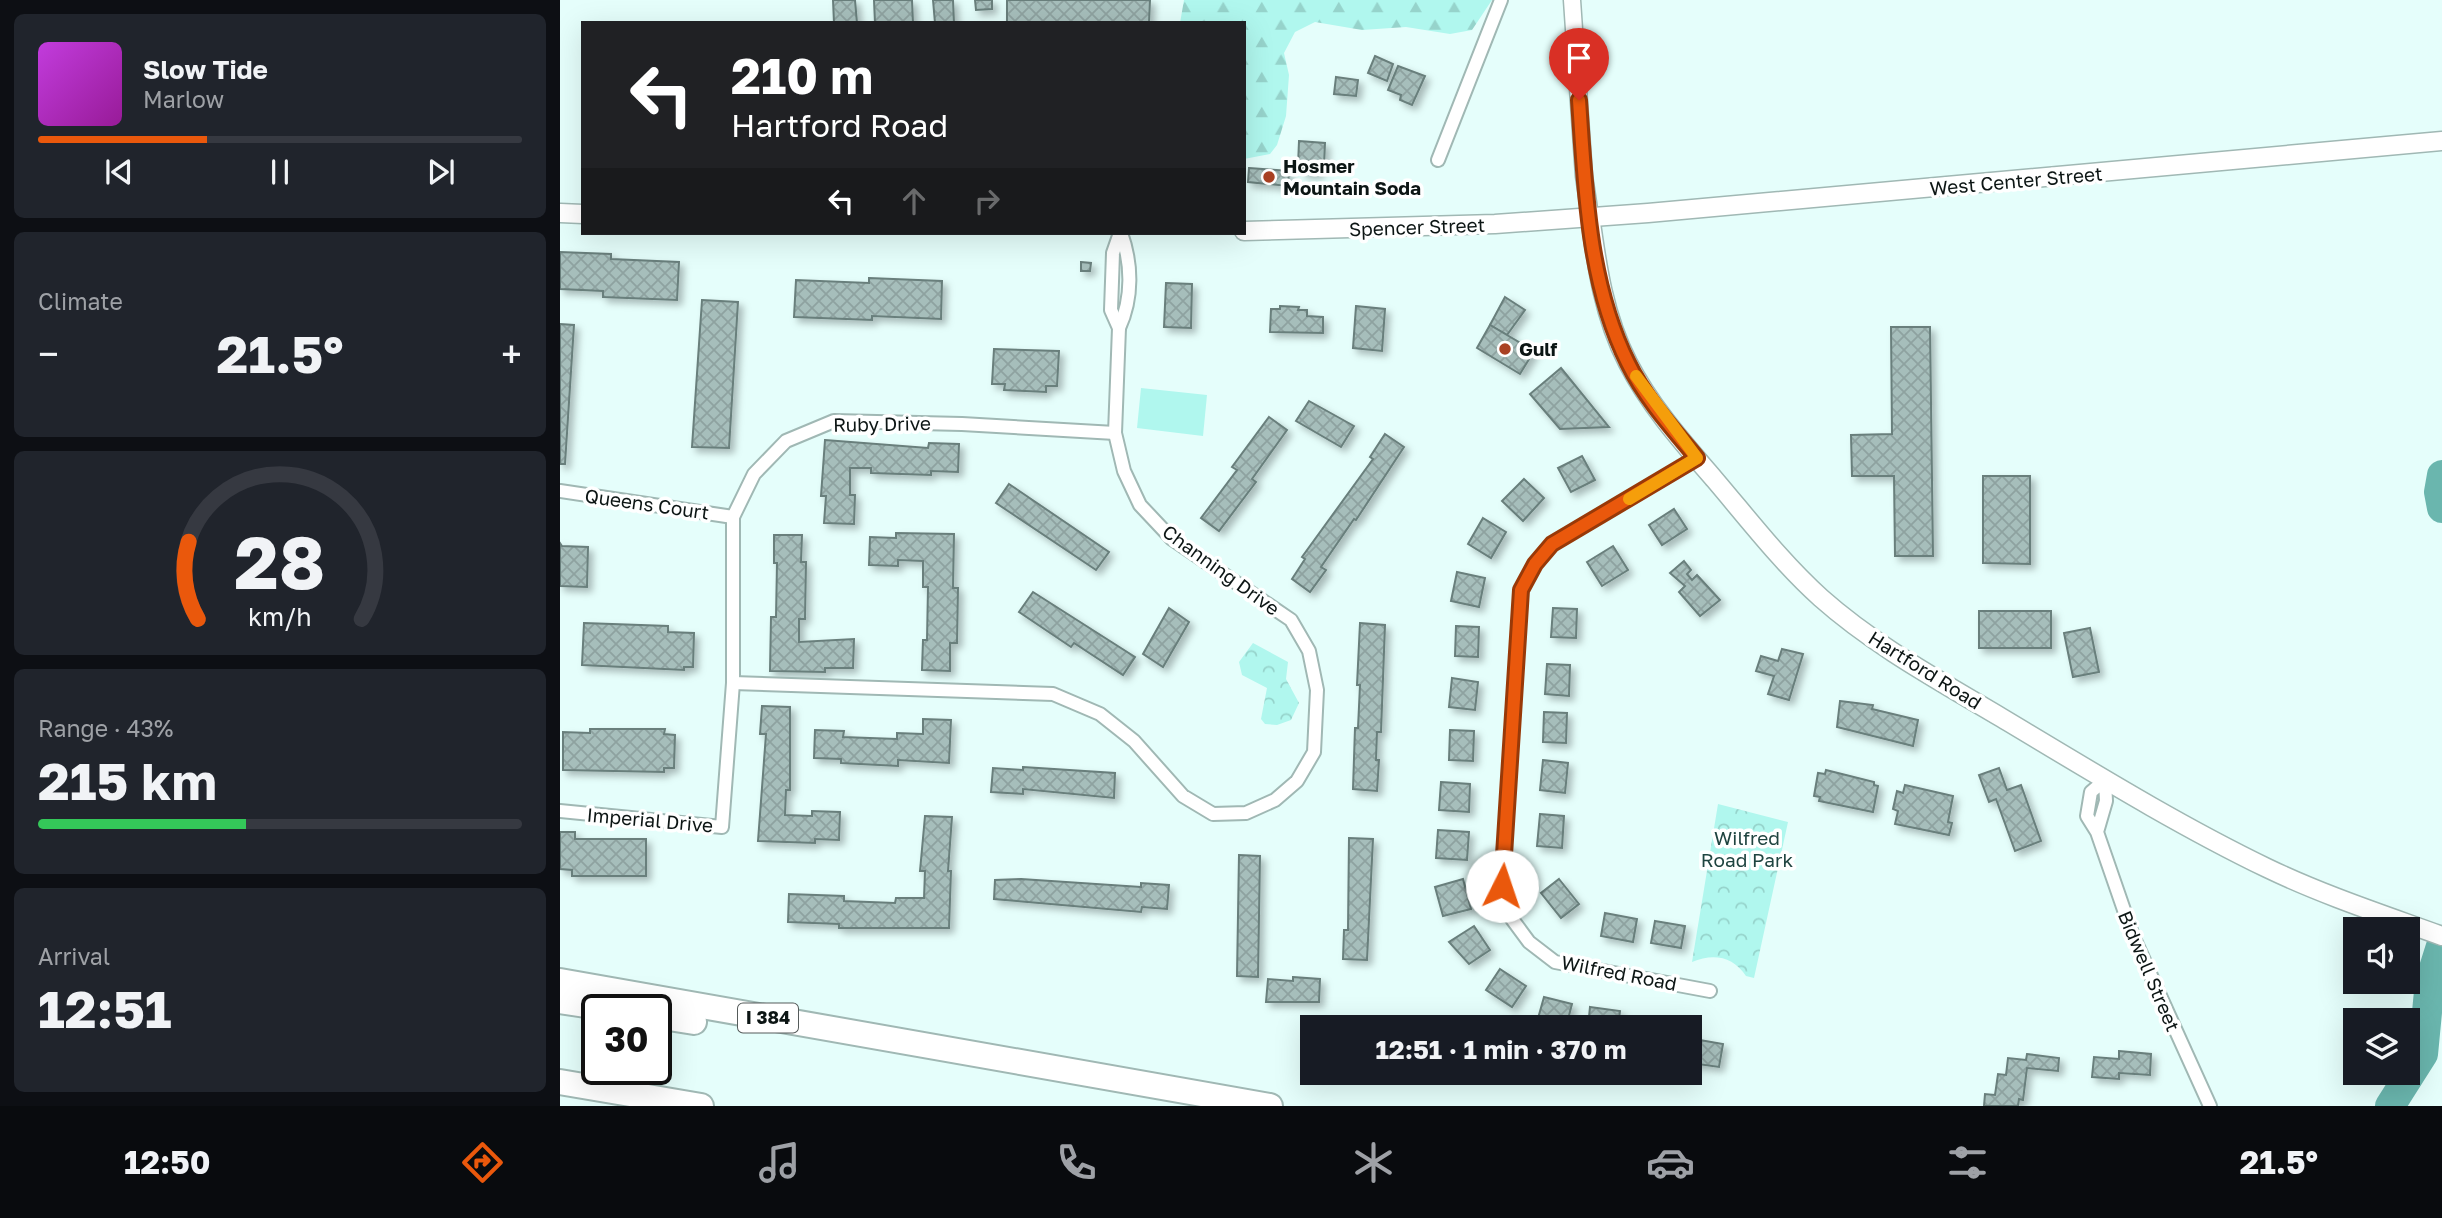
<!DOCTYPE html>
<meta charset="utf-8">
<style>
:root{--surface:#171b24;--page:#20242c;--text:#f1f3f6;--muted:#9ea1a6;--line:#363941;--accent:#ea580c}
body{margin:0;font-family:"Golos Text",sans-serif;background:var(--page);color:var(--text);height:100vh;display:flex;flex-direction:column;font-size:26px;white-space:nowrap}
*{box-sizing:border-box;margin:0}
p{font-size:23px;color:var(--muted)}
.icon{flex:none;width:38px;height:38px;fill:none;stroke:currentColor;stroke-width:2;stroke-linecap:round;stroke-linejoin:round}
.map{position:relative;flex:1;overflow:hidden}
.panel{display:flex;flex-direction:column;gap:14px;padding:14px;background:#0d0f14;width:560px}
.panel>*{flex:none}
.hud{position:absolute;left:21px;top:21px;width:665px;height:214px;border-radius:0px;box-shadow:0 7px 28px #0002;background:#202124;color:#fff;overflow:hidden}
.tools{position:absolute;left:1783px;top:917px;display:grid;gap:14px}
.tools a{display:grid;place-items:center;width:77px;height:77px;border-radius:0px;background:var(--surface);box-shadow:0 7px 28px #0002;font-size:35px}
.speed{position:absolute;left:21px;top:994px;display:flex;gap:14px;font-size:35px;font-weight:700;text-align:center}
.speed>*{display:grid;place-content:center;width:91px;height:91px;border-radius:50%;background:var(--surface);box-shadow:0 7px 28px #0002;line-height:1}
.speed .limit{border:4px solid #111;border-radius:10px;background:#fff;color:#111}
.pin{position:absolute;display:grid;place-items:center;width:60px;height:60px;color:#fff;margin:-72px -30px;border-radius:50% 50% 50% 0;rotate:-45deg;box-shadow:0 0 7px #0007}
.pin .icon{rotate:45deg}
.me{position:absolute;width:77px;margin:-38px;rotate:4deg;stroke-linejoin:round;filter:drop-shadow(0 0 5px #0008)}
.turn{display:flex;align-items:center;gap:24px;height:147px;padding:0 35px;font-size:32px}
.turn .icon{width:91px;height:91px;stroke-width:2.5}
.turn b{display:block;font-size:49px;line-height:60px}
.lanes{display:flex;align-items:center;height:66px;padding:0 35px;background:#0003;justify-content:center;gap:35px;direction:ltr}
.lanes .off{opacity:.35}
.big{font-size:52px;font-weight:700;line-height:1.1}
.panel .tile{flex:1;display:flex;flex-direction:column;justify-content:center;gap:10px;min-width:0;padding:0 24px;border-radius:10px;background:var(--page)}
.panel .dial{align-items:center;gap:0}
.dial svg{height:182px;overflow:visible;fill:none;stroke:var(--line);stroke-width:7;stroke-linecap:round;text-anchor:middle}
.dial text{fill:var(--text);stroke:none}
.song{display:flex;align-items:center;gap:21px}
.cover{width:84px;height:84px;border-radius:10px;background:linear-gradient(135deg,hsl(290 70% 55%),hsl(300 70% 35%))}
.played{height:7px;border-radius:4px;background:linear-gradient(90deg,var(--accent) 35%,var(--line) 35%)}
.keys{display:flex;justify-content:space-around;direction:ltr}
.heat{display:flex;justify-content:space-between;align-items:center;font-size:38px;direction:ltr}
.charge{height:10px;border-radius:5px;background:linear-gradient(90deg,#34c759 43%,var(--line) 0)}
.trip{position:absolute;left:740px;top:1015px;width:402px;height:70px;border-radius:0px;background:var(--surface);box-shadow:0 7px 28px #0002;font-weight:700;line-height:70px;text-align:center}
.menu{display:flex;height:112px;justify-content:space-around;align-items:center;background:#090b0e;color:var(--muted)}
.menu .icon{width:49px;height:49px}
.menu .selected{color:var(--accent)}
.menu b{font-size:32px;color:var(--text)}
main{display:flex;flex:1;min-height:0}
.map>svg:first-child{display:block}
.grass{fill:#b0f7ee}
.forest{fill:url(#forest-firs)}
.park{fill:url(#park-crowns)}
.lines{fill:none;stroke-linecap:round;stroke-linejoin:round}
.river{stroke:#6ab6ae;stroke-width:30}
.building{fill:url(#building-cross-hatch);stroke:#697f7c;stroke-width:2;filter:url(#shadow)}
.minor-casing{stroke:#a0b8b4;stroke-width:16}
.tertiary-casing{stroke:#a0b8b4;stroke-width:19}
.secondary-casing{stroke:#a0b8b4;stroke-width:21}
.motorway-casing{stroke:#a0b8b4;stroke-width:28}
.minor{stroke:#fff;stroke-width:12}
.tertiary{stroke:#fff;stroke-width:16}
.secondary{stroke:#fff;stroke-width:18}
.motorway{stroke:#fff;stroke-width:24}
.route-casing{stroke:#983908;stroke-width:18}
.route{stroke:#ea580c;stroke-width:12}
.slow{stroke:#f59e0b;stroke-width:12}
.poi-dot{fill:#a94123;stroke:#fff;stroke-width:2.5}
.labels{text-anchor:middle;stroke-width:7;stroke-linejoin:round;paint-order:stroke}
.shield{fill:#fff;stroke:#555b5a;stroke-width:2}
.shield-label{font-size:18px;font-weight:bold;fill:#0c1514}
.poi-label{font-size:19px;font-weight:bold;fill:#0c1514;stroke:#fff;text-anchor:start}
.street-label{font-size:19px;fill:#0c1514;stroke:#fff}
.park-label{font-size:19px;fill:#1f4440;stroke:#fff}
</style>
<main>
<section class="panel">
<div class="tile">
<div class="song"><i class="cover"></i><div><b>Slow Tide</b><p>Marlow</p></div></div>
<div class="played"></div>
<div class="keys"><svg class="icon" aria-label="previous" viewBox="0 0 24 24"><path d="M18 5L8 12l10 7zM5 5v14"/></svg><svg class="icon" aria-label="pause" viewBox="0 0 24 24"><path d="M8 5v14M16 5v14"/></svg><svg class="icon" aria-label="next" viewBox="0 0 24 24"><path d="M6 5l10 7-10 7zM19 5v14"/></svg></div>
</div>
<div class="tile"><p>Climate</p>
<div class="heat"><a>−</a><b class="big">21.5°</b><a>+</a></div>
</div>
<div class="tile dial"><svg viewBox="0 0 100 80">
<path d="M14 69A42 42 0 1 1 86 69"/>
<path d="M14 69A42 42 0 0 1 10 35" stroke="#ea580c"/>
<text x="50" y="56" font-size="32" font-weight="700">28</text>
<text x="50" y="72" font-size="11">km/h</text>
</svg></div>
<div class="tile"><p>Range · 43%</p><b class="big">215 km</b><div class="charge"></div></div>
<div class="tile"><p>Arrival</p><b class="big">12:51</b></div>
</section>
<div class="map">
<svg width="1882" height="1106" viewBox="0 0 1882 1106">
<defs>
<pattern id="forest-firs" width="22" height="20" patternUnits="userSpaceOnUse" patternTransform="scale(1.75)"><rect width="22" height="20" fill="#b0f7ee"/><path d="M5 1l3.5 6h-7zM16 11l3.5 6h-7z" fill="#96d3cb"/></pattern>
<pattern id="park-crowns" width="20" height="18" patternUnits="userSpaceOnUse" patternTransform="scale(1.75)"><rect width="20" height="18" fill="#b0f7ee"/><path d="M2 6a3 3 0 1 1 6 0M12 15a3 3 0 1 1 6 0" fill="none" stroke="#96d3cb"/></pattern>
<pattern id="building-cross-hatch" width="8" height="8" patternUnits="userSpaceOnUse" patternTransform="scale(1.75)"><rect width="8" height="8" fill="#a6bebb"/><path d="M0 0l8 8M0 8l8-8" fill="none" stroke="#8ea2a0"/></pattern>
<filter id="shadow"><feDropShadow dx="4.5" dy="4.5" stdDeviation="3.5" flood-color="#0004"/></filter>
</defs>
<rect width="100%" height="100%" fill="#e5fefb"/>
<polygon class="grass" points="581,388 647,395 643,436 577,428"/>
<polygon class="forest" points="624,0 932,0 912,30 890,34 846,27 802,30 755,22 735,32 724,53 729,75 726,116 717,145 710,154 684,159 684,23 620,23"/>
<g class="park">
<polygon points="693,643 728,662 726,679 739,703 731,720 717,725 705,724 701,719 707,688 682,675 679,662"/>
<path d="M 1158,804 L 1228,822 L 1194,978 L 1186,976 C 1173,956 1153,953 1132,962 Z"/>
</g>
<g class="lines">
<g class="river">
<polyline points="1882,475 1879,492 1882,508"/>
<polyline points="1830,1106 1863,1054 1870,981 1882,943"/>
</g>
</g>
<g class="building">
<polygon points="273,0 295,0 297,23 274,23"/>
<polygon points="314,0 352,0 353,23 315,23"/>
<polygon points="373,0 393,0 394,23 375,23"/>
<polygon points="415,0 432,0 432,9 416,10"/>
<polygon points="447,0 590,0 589,23 447,23"/>
<polygon points="815,56 833,64 827,81 808,73"/>
<polygon points="838,66 865,76 852,105 840,100 841,95 828,90"/>
<polygon points="776,77 798,80 796,96 774,94"/>
<polygon points="739,141 765,143 764,166 759,166 758,174 742,173 743,166 738,166"/>
<polygon points="689,168 729,171 728,186 688,182"/>
<polygon points="0,252 51,254 51,259 119,262 117,300 43,297 43,291 0,289"/>
<polygon points="521,262 531,263 530,271 521,271"/>
<polygon points="309,278 382,281 381,319 312,316 312,320 234,317 236,280 309,283"/>
<polygon points="606,283 632,284 631,328 604,327"/>
<polygon points="945,297 965,310 947,335 930,325"/>
<polygon points="142,300 178,302 169,448 132,447"/>
<polygon points="720,306 739,307 738,310 747,310 747,316 763,317 763,333 710,332 711,309 720,309"/>
<polygon points="796,306 825,309 822,351 793,348"/>
<polygon points="0,324 14,325 5,464 0,464"/>
<polygon points="930,325 974,351 960,374 917,348"/>
<polygon points="1331,327 1370,327 1373,556 1335,556 1334,476 1292,476 1291,435 1332,434"/>
<polygon points="434,349 499,351 497,386 486,386 486,392 444,390 445,384 432,384"/>
<polygon points="1001,368 1049,427 1000,429 970,394"/>
<polygon points="749,401 794,426 781,447 736,421"/>
<polygon points="709,417 727,430 692,479 696,482 659,531 641,518 677,470 672,467"/>
<polygon points="825,434 844,447 796,520 794,519 761,567 766,570 750,592 732,579 745,559 742,557 813,459 810,457"/>
<polygon points="265,440 368,448 369,443 399,444 398,472 371,471 371,475 311,473 311,468 290,468 290,495 295,495 294,524 264,523 266,496 261,496"/>
<polygon points="1022,456 1035,480 1011,492 998,468"/>
<polygon points="1423,476 1470,476 1470,564 1423,563"/>
<polygon points="964,479 984,498 963,521 942,501"/>
<polygon points="449,484 549,552 536,570 436,503"/>
<polygon points="1114,509 1127,529 1102,545 1089,525"/>
<polygon points="923,518 946,532 931,558 908,544"/>
<polygon points="336,533 394,534 393,588 398,588 397,643 390,643 390,671 362,670 363,640 367,640 368,587 363,587 363,561 338,560 338,566 309,565 310,537 336,538"/>
<polygon points="214,535 242,535 241,562 246,562 245,619 239,619 239,642 294,639 293,668 265,668 265,672 210,671 211,617 216,617 217,563 214,563"/>
<polygon points="0,543 2,546 28,547 27,587 0,586"/>
<polygon points="1053,546 1068,570 1042,586 1027,562"/>
<polygon points="1124,561 1131,570 1127,574 1132,580 1137,575 1160,600 1140,616 1119,592 1125,586 1110,573"/>
<polygon points="897,572 925,578 919,607 891,601"/>
<polygon points="473,592 575,657 563,675 514,643 511,647 459,612"/>
<polygon points="609,608 629,622 603,667 583,654"/>
<polygon points="993,608 1017,609 1016,638 991,637"/>
<rect x="1419" y="611" width="72" height="37"/>
<polygon points="24,623 108,626 108,632 134,633 133,667 124,667 124,670 22,665"/>
<polygon points="800,623 825,625 821,732 817,732 816,760 819,760 817,791 793,789 795,728 798,728 800,685 797,685"/>
<polygon points="896,626 919,627 918,657 895,656"/>
<polygon points="1530,628 1539,672 1513,677 1504,633"/>
<polygon points="1222,649 1243,654 1229,700 1208,694 1214,676 1196,671 1201,656 1218,661"/>
<polygon points="987,664 1010,665 1009,696 985,694"/>
<polygon points="892,678 918,682 915,710 889,707"/>
<polygon points="1280,701 1313,705 1312,709 1358,720 1353,746 1277,727"/>
<polygon points="202,706 230,707 230,790 226,790 225,815 252,816 252,811 280,812 279,840 255,839 255,843 198,841 206,734 200,734"/>
<polygon points="984,712 1007,713 1006,743 983,742"/>
<polygon points="363,719 391,720 389,763 338,760 338,766 281,763 281,759 254,758 255,730 284,731 283,737 337,739 337,733 363,734"/>
<polygon points="30,729 105,729 104,734 115,735 114,768 104,768 104,772 3,770 3,732 30,733"/>
<polygon points="890,730 914,731 913,761 889,760"/>
<polygon points="983,760 1008,763 1005,793 980,790"/>
<polygon points="463,767 555,773 554,798 463,789 463,794 431,792 433,768 463,770"/>
<polygon points="1439,768 1447,790 1461,785 1481,841 1455,851 1436,799 1429,802 1419,775"/>
<polygon points="1266,770 1314,782 1314,785 1318,786 1313,812 1259,801 1260,797 1254,796 1258,773 1265,774"/>
<polygon points="881,782 910,784 909,812 879,810"/>
<polygon points="1345,785 1393,796 1388,822 1392,823 1389,835 1335,824 1338,811 1333,809 1337,791 1343,793"/>
<polygon points="980,814 1004,816 1002,848 977,846"/>
<polygon points="365,816 392,817 388,871 391,871 389,928 279,928 279,924 228,922 229,894 284,896 284,901 335,903 336,898 364,898 365,871 360,871"/>
<polygon points="878,830 909,832 907,860 876,858"/>
<polygon points="0,832 15,832 15,839 86,839 86,876 12,876 12,870 0,869"/>
<polygon points="789,838 813,839 807,960 783,959 784,930 788,930"/>
<polygon points="679,855 700,856 698,977 677,976"/>
<polygon points="461,879 581,887 581,883 609,885 607,909 582,907 581,912 434,899 435,880"/>
<polygon points="903,879 911,909 883,916 875,887"/>
<polygon points="999,879 1019,904 1001,918 981,893"/>
<polygon points="1045,913 1077,919 1073,942 1041,936"/>
<polygon points="1095,921 1125,926 1121,948 1091,943"/>
<polygon points="914,926 930,950 909,964 889,942"/>
<polygon points="940,969 966,986 952,1007 926,990"/>
<polygon points="733,977 760,979 759,1002 706,1002 708,979 733,981"/>
<polygon points="984,997 1012,1004 1006,1027 977,1022"/>
<polygon points="1030,1007 1060,1011 1058,1027 1028,1027"/>
<polygon points="1083,1020 1113,1025 1112,1027 1081,1027"/>
<polygon points="1134,1039 1163,1044 1159,1067 1130,1063"/>
<polygon points="1559,1051 1591,1054 1590,1075 1559,1073 1559,1079 1532,1077 1534,1057 1559,1059"/>
<polygon points="1467,1054 1499,1058 1498,1071 1467,1068 1463,1100 1459,1099 1458,1106 1424,1106 1425,1094 1435,1095 1438,1074 1446,1075 1448,1058 1466,1060"/>
</g>
<g class="lines">
<g class="minor-casing">
<g id="minor">
<polyline points="878,160 941,0"/>
<path d="M 559,328 C 573,298 572,263 561,233"/>
<polyline points="1137,458 992,544 975,564 961,590 942,886 952,919 969,942 995,962 1150,991"/>
<polyline points="0,491 173,517"/>
<polyline points="173,683 493,694 540,714 574,741 623,796 653,814 686,813 715,800 737,781 754,752 757,690 749,651 731,620 612,539 580,505 564,471 555,433 559,328 551,310 553,253 560,233"/>
<polyline points="0,811 162,827 173,683 173,517 194,474 226,441 274,421 402,424 555,433"/>
<polyline points="1537,832 1546,801 1545,780 1531,792 1527,816 1537,832 1573,936 1650,1106"/>
</g>
</g>
<g class="tertiary-casing">
<polyline id="tertiary" points="1012,0 1024,176 1030,216"/>
</g>
<g class="secondary-casing">
<g id="secondary">
<polyline points="0,213 23,214"/>
<path d="M 1030,216 C 1037,267 1044,317 1068,363 C 1090,406 1124,444 1155,480 C 1189,520 1222,563 1261,598 C 1315,646 1380,681 1442,718 C 1529,770 1616,824 1707,868 C 1763,895 1824,915 1882,936"/>
<polyline points="684,231 935,224 1088,213 1882,141"/>
</g>
</g>
<g class="motorway-casing">
<g id="motorway">
<polyline points="0,981 710,1106"/>
<polyline points="0,1001 58,1010"/>
<polyline points="96,1016 134,1022"/>
<polyline points="0,1082 141,1106"/>
</g>
</g>
<use href="#minor" class="minor"/>
<use href="#tertiary" class="tertiary"/>
<use href="#secondary" class="secondary"/>
<use href="#motorway" class="motorway"/>
</g>
<g class="lines">
<g class="route-casing">
<path id="route" d="M 942,886 L 961,590 L 975,564 L 992,544 L 1137,458 C 1112,428 1085,398 1068,363 C 1028,283 1025,187 1019,100"/>
</g>
<use href="#route" class="route"/>
<polyline class="slow" points="1069,499 1137,458 1076,376"/>
</g>
<g class="poi-dot">
<circle cx="709" cy="177" r="7"/>
<circle cx="945" cy="349" r="7"/>
</g>
<g class="labels">
<rect class="shield" x="178" y="1003.5" width="60" height="29" rx="5"/>
<g class="shield-label">
<text x="208" y="1024">I 384</text>
</g>
<g class="poi-label">
<text x="723" y="173">Hosmer<tspan x="723" dy="22">Mountain Soda</tspan></text>
<text x="959" y="356">Gulf</text>
</g>
<g class="street-label">
<text transform="translate(1456 181) rotate(-5)" y="7">West Center Street</text>
<text transform="translate(857 227) rotate(-2)" y="7">Spencer Street</text>
<text transform="translate(322 424) rotate(-1)" y="7">Ruby Drive</text>
<text transform="translate(87 504) rotate(8)" y="7">Queens Court</text>
<text transform="translate(661 570) rotate(36)" y="7">Channing Drive</text>
<text transform="translate(1365 670) rotate(32)" y="7">Hartford Road</text>
<text transform="translate(90 820) rotate(5)" y="7">Imperial Drive</text>
<text transform="translate(1589 971) rotate(67)" y="7">Bidwell Street</text>
<text transform="translate(1059 973) rotate(11)" y="7">Wilfred Road</text>
</g>
<g class="park-label">
<text x="1187" y="845">Wilfred<tspan x="1187" dy="22">Road Park</tspan></text>
</g>
</g>
</svg>
<div class="tools">
<a><svg class="icon" aria-label="sound" viewBox="0 0 24 24"><path d="M4 9h4l5-4v14l-5-4H4zM17 9q2 3 0 6"/></svg></a>
<a><svg class="icon" aria-label="layers" viewBox="0 0 24 24"><path d="M12 4l9 5-9 5-9-5zM3 14l9 5 9-5"/></svg></a>
</div>
<div class="speed"><div class="limit">30</div></div>
<div class="pin" style="left:1019px;top:100px;background:#d93025"><svg class="icon" aria-label="arrive" viewBox="0 0 24 24"><path d="M6 21V4h12l-3 4 3 4H6"/></svg></div>
<svg class="me" style="left:942px;top:886px" viewBox="-20 -20 40 40"><circle r="19" fill="#fff"/><path d="M0-13L10 11 0 6-10 11z" fill="#ea580c"/></svg>
<div class="trip">12:51 · 1 min · 370 m</div>
<div class="hud">
<div class="turn"><svg class="icon" aria-label="left" viewBox="0 0 24 24"><path d="M17 20v-9H6M10 6l-5 5 5 5"/></svg><div><b>210 m</b>Hartford Road</div></div>
<div class="lanes"><svg class="icon" aria-label="left" viewBox="0 0 24 24"><path d="M17 20v-9H6M10 6l-5 5 5 5"/></svg><svg class="icon off" aria-label="ahead" viewBox="0 0 24 24"><path d="M12 20V5M6 11l6-6 6 6"/></svg><svg class="icon off" aria-label="right" viewBox="0 0 24 24"><path d="M7 20v-9h11M14 6l5 5-5 5"/></svg></div>
</div>
</div>
</main>
<nav class="menu">
<b>12:50</b>
<svg class="icon selected" aria-label="directions" viewBox="0 0 24 24"><path d="M12 3l9 9-9 9-9-9zM9 14v-3h6M13 9l2 2-2 2"/></svg>
<svg class="icon" aria-label="music" viewBox="0 0 24 24"><path d="M9 18V5l10-2v13"/><circle cx="6" cy="18" r="3"/><circle cx="16" cy="16" r="3"/></svg>
<svg class="icon" aria-label="phone" viewBox="0 0 24 24"><path d="M5 4h4l2 5-3 2q2 4 5 5l2-3 5 2v4C11 20 4 13 5 4z"/></svg>
<svg class="icon" aria-label="climate" viewBox="0 0 24 24"><path d="M12 3v18M4 7l16 10M4 17L20 7"/></svg>
<svg class="icon" aria-label="car" viewBox="0 0 24 24"><path d="M5 17H2v-5l4-1 3-4h7l3 4 3 1v5h-3M9 17h6M6 11h13"/><circle cx="7" cy="17" r="2"/><circle cx="17" cy="17" r="2"/></svg>
<svg class="icon" aria-label="filters" viewBox="0 0 24 24"><path d="M4 7h16M4 17h16"/><circle cx="9" cy="7" r="2"/><circle cx="15" cy="17" r="2"/></svg>
<b>21.5°</b>
</nav>
